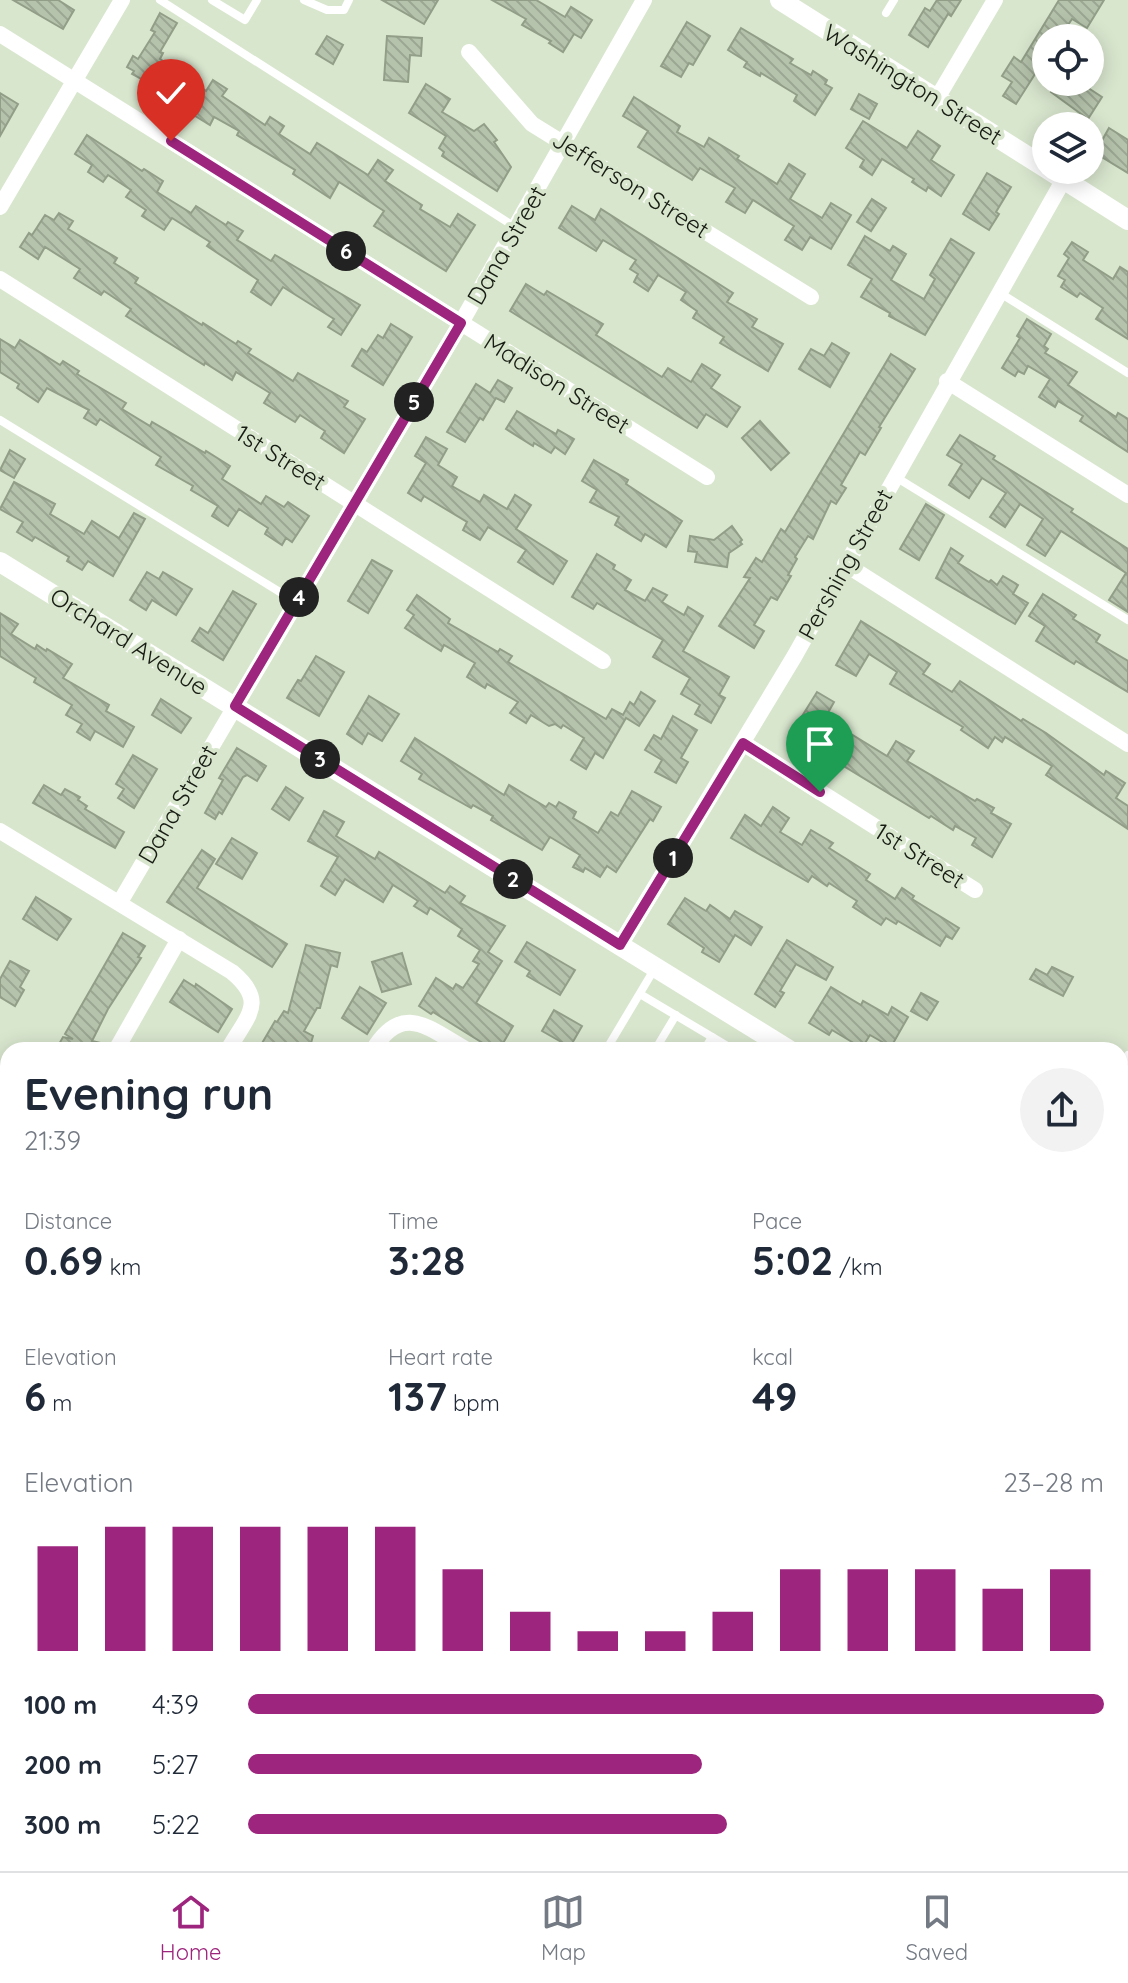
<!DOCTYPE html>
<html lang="en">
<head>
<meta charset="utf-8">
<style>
  :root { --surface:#fff; --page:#f2f2f3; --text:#1f2937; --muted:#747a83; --line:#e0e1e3; --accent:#9d257d }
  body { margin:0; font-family:Quicksand,sans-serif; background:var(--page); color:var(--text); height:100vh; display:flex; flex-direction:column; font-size:30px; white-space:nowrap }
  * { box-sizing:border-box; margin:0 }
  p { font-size:26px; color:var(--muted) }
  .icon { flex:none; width:44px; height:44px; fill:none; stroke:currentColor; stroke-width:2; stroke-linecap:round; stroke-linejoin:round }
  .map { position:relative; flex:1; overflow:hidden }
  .details { position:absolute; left:0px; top:1042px; width:1128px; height:830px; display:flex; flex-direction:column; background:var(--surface); border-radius:24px 24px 0 0; box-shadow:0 4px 20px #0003 }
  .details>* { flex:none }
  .tools { position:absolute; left:1032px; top:24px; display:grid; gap:16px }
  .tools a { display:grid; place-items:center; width:72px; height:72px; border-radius:50%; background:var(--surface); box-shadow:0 4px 20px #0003; font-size:40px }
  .pin { position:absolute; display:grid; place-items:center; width:68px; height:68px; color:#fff; margin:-82px -34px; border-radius:50% 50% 50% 0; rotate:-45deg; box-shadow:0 0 8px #0007 }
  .pin .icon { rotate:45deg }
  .km { position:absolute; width:40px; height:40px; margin:-20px; border-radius:50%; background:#222; color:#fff; font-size:22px; line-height:40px; text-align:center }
  .round { display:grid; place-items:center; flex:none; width:84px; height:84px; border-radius:42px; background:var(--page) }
  .overview { display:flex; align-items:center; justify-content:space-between; height:136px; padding:0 24px }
  h1 { font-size:44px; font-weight:700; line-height:60px }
  .figures { display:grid; grid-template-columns:repeat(3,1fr); gap:12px; height:136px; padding:8px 24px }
  .figures div { display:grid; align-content:center }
  .figures b { font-size:40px; font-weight:700 }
  .figures small { font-size:22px; font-weight:400 }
  .figures p { font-size:22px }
  .chart { height:224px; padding:16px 24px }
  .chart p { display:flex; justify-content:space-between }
  .chart svg { width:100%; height:144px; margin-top:8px; stroke:var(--accent); stroke-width:6 }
  ul { padding:0 24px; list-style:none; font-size:26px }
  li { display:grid; grid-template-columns:128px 96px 1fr; align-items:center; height:60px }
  li i { height:20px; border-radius:10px; background:var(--accent) }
  .menu { display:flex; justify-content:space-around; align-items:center; height:112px; border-top:2px solid var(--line); background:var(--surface); font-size:22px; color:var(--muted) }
  .menu a { display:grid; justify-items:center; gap:4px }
  .menu .active { color:var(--accent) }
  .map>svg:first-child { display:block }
  .built { fill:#cddebf }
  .building { fill:url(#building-back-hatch); stroke:#929e88; stroke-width:2 }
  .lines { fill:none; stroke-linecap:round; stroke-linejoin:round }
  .service { stroke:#fff; stroke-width:8 }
  .minor { stroke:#fff; stroke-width:16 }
  .tertiary { stroke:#fff; stroke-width:20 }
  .secondary { stroke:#fff; stroke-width:22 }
  .route-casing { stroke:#fff; stroke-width:16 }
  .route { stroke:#9d257d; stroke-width:10 }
  .labels { text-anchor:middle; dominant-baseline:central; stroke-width:8; stroke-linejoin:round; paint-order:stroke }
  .street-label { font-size:24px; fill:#171c13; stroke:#d9e6ce }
</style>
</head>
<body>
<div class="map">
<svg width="1128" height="1871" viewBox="0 0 1128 1871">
  <defs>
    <pattern id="building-back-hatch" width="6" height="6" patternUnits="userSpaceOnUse" patternTransform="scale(2)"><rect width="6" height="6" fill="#b6c3ac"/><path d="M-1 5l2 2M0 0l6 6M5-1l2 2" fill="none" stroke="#9ca793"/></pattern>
  </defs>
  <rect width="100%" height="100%" fill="#d9e6ce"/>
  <path class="built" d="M0 1639 8 1643V1864H377L389 1871H0Z"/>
  <g class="building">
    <path d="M13 0H58L74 10 63 29Z"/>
    <path d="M382 0H438L424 24Z"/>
    <path d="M492 0H536L565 17 571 7 592 20 581 38 574 34 563 52 549 43 551 41 522 25 526 19Z"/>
    <path d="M937 0H961L951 16 948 14 928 47 909 35 925 8 930 11Z"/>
    <path d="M1059 0H1104L1087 28 1072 19 1059 38H1046V47L1041 55 1044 57 1042 63 1016 104 1003 96 1012 82 1002 76 1014 57 1021 62Z"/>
    <path d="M160 13 177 23 160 52 163 53 160 59 182 73 169 94 132 74 134 71 127 67 133 56 138 59 155 32 151 30Z"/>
    <path d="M687 22 710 36 693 65 689 63 681 77 661 66Z"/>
    <path d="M741 28 793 59 790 63 811 75 813 71 827 80 825 84 832 88 815 115 794 101 797 95 761 73 760 76 744 67 747 62 728 50Z"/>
    <path d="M327 36 343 45 333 64 316 54Z"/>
    <path d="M387 36 422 38 421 56 410 55 408 82 384 80Z"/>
    <path d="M213 80 227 89 222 96 265 125 270 117 284 126 279 134 310 154 317 143 368 175 378 160 393 170 385 181 422 205 420 209 450 227 458 214 475 225 446 271 374 226 384 211 339 182 330 198 293 174 295 170 237 135 239 131 214 117 210 125 187 111 202 88 206 91Z"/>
    <path d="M1058 82H1079L1102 97 1088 119 1051 92Z"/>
    <path d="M426 84 450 99 442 112 474 131 484 124 497 140 494 142 511 167 497 191 442 156 444 152 439 148 446 136 409 113Z"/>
    <path d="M0 93 18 104 0 136Z"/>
    <path d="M859 94 877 104 869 119 851 109Z"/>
    <path d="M634 97 680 126 677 132 704 147 709 138 739 156 737 159 777 184 789 164 805 174 790 199 822 218 831 203 851 215 831 249 810 237 802 250 785 240 794 226 753 200 745 213 726 202 735 188 700 168 692 180 638 147 648 131 623 116Z"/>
    <path d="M863 121 907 148 918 131 940 146 931 160 954 175 941 196 928 187 926 191 912 182 914 179 882 159 872 175 860 167 864 160 846 148Z"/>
    <path d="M1109 128 1128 140V173L1095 153Z"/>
    <path d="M87 135 142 171 144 169 163 181 157 192 191 213 196 206 226 225 228 222 243 231 237 240 271 261 275 255 360 305 341 335 328 327 334 319 283 287 271 305 251 292 258 280 207 246 210 242 172 218 164 230 142 216 146 210 126 197 131 190 108 175 103 182 88 172 92 165 75 154Z"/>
    <path d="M987 173 1011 187 996 212 999 214 989 230 963 214Z"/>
    <path d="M872 199 886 208 871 231 857 222Z"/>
    <path d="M572 206 595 220 601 209 733 293 727 302 757 319 752 327 783 344 768 371 720 343 724 337 693 318 697 311 681 300 686 292 658 275 648 291 634 282 638 274 630 269 636 260 603 240 596 251 559 228Z"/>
    <path d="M59 213 73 221 68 229 117 258 114 263 138 278 135 283 202 325 203 323 236 344 238 341 251 349 248 353 293 381 298 373 348 401 344 407 365 419 344 453 321 438 325 431 300 415 295 422 264 403 270 393 236 372 232 380 205 363 204 365 126 316 131 309 104 291 101 295 74 278 80 269 45 247 38 259 20 247 29 233 32 235 45 215 54 220Z"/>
    <path d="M865 236 890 251 893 246 906 254 891 280 924 299 935 279 930 275 951 239 974 253 925 335 889 316 890 313 861 297 872 279 848 265Z"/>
    <path d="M1072 242 1088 252 1083 260 1113 279 1120 267 1128 272V339L1096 319 1103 308 1080 293 1077 297 1061 287 1065 280 1058 276 1069 258 1064 254Z"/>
    <path d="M526 284 544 295 547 291 603 324 596 335 662 377 668 368 691 382 702 364 720 375 711 388 740 407 727 427 706 414 697 428 510 311Z"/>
    <path d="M1027 319 1051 334 1044 346 1048 349 1045 353 1077 372 1068 385 1116 417 1118 413 1128 419V452L1080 421 1083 416 1058 401 1055 407 1039 397 1050 379 1028 366 1024 374 1018 371 1015 376 1002 368 1020 338 1017 336Z"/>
    <path d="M391 324 412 337 383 385 352 366 362 349 367 352 378 335 383 338Z"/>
    <path d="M0 339 15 348 20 340 60 365 63 361 79 371 77 374 126 403 122 409 150 426 152 422 205 453 206 451 230 466 222 479 261 504 266 496 284 507 288 502 309 516 292 542 286 538 282 545 265 534 268 528 239 509 228 526 212 516 218 506 191 490 193 486 156 465 161 457 100 419 96 425 84 418 89 410 47 388 38 402 17 388 19 384 0 372Z"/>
    <path d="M832 343 849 353 830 387 799 369 811 349 824 356Z"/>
    <path d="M891 354 915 369 879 427 881 428 865 455 860 452 841 485 846 488 836 504 831 501 813 539 808 536 795 557 797 559 788 575 791 576 777 600 771 597 754 625 764 631 754 648 719 626 750 578 744 577 756 558 762 562 781 529 785 532Z"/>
    <path d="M498 380 512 388 504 402 496 398 483 420 480 418 465 442 447 432 476 384 490 393Z"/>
    <path d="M517 411 556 434 558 430 574 439 565 454 555 447 551 453 534 443 533 446 506 429Z"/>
    <path d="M760 421 789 453 771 470 742 438Z"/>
    <path d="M960 435 995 456 993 459 1073 509 1071 512 1128 549V612L1109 600 1126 573 1061 531 1045 556 1027 545 1043 519 1020 504 1005 527 990 517 1006 493 982 478 969 498 949 485 962 464 947 455Z"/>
    <path d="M426 437 447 449 438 465 457 477 452 486 480 502 484 495 507 509 515 495 531 505 516 529 567 561 553 584 518 562 526 550 488 527 480 540 463 530 467 522 424 496 421 501 408 493 426 463 415 456Z"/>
    <path d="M10 450 25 459 14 478 0 470Z"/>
    <path d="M594 460 628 480 626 484 682 521 666 547 645 534 641 541 615 525 619 517 590 502 597 490 582 481Z"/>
    <path d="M14 482 55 504 50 514 84 534 92 521 119 538 134 513 145 519 113 576 88 561 82 570 67 561 69 557 35 537 32 541 17 532 23 522 0 509Z"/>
    <path d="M926 504 944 515 919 560 900 549Z"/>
    <path d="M732 526 742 540 740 542 742 544 729 553 727 567 695 562 697 552 688 551 690 536 714 540Z"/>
    <path d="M951 548 963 556 958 563 989 582 991 580 997 585 1003 576 1018 585 1013 594 1028 603 1015 624 936 578Z"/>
    <path d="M597 554 615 565 613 569 631 580 625 590 645 601 653 588 667 595 662 602 684 615 688 607 703 616 683 651 729 677 719 695 725 698 711 723 695 714 700 705 681 694 690 678 653 657 663 640 597 603 593 609 572 597Z"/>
    <path d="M372 560 392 571 368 613 348 601Z"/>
    <path d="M147 572 159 579 163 572 192 589 176 615 152 600 146 610 130 600Z"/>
    <path d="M233 591 256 604 223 660 192 641 200 628 208 633Z"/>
    <path d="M1043 594 1076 615 1073 619 1100 635 1096 642 1128 661V692L1076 661 1074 664 1036 641 1045 626 1029 616Z"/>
    <path d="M417 595 450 619 448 623 498 652 500 649 512 656 508 662 606 719 612 709 623 715 630 702 634 705 641 692 655 701 639 726 626 718 603 758 595 753 586 769 571 760 584 738 563 725 561 728 555 724 549 726 531 715 526 723 510 713 518 702 487 684 485 688 467 677 475 663 444 645 441 651 405 628 414 615 407 610Z"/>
    <path d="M0 613 18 624 11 634 35 649 37 645 46 651 47 649 72 664 63 678 109 705 106 711 134 727 123 747 95 731 90 740 77 732 82 724 66 715 72 705 34 682 36 678 0 656Z"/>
    <path d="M861 621 930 664 923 674 952 692 960 681 1021 721 1023 719 1046 733 1104 775 1106 771 1125 783 1116 798 1128 806V829L1046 775 1052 766 1005 737 1002 742 995 737 988 748 961 730 963 727 890 684 897 672 869 654 856 676 836 665Z"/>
    <path d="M316 656 344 672 319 716 287 698 298 680 301 681Z"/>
    <path d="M817 692 834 702 825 718 887 756 896 741 914 751 907 761 975 801 977 799 994 808 991 813 1011 824 992 857 972 845 976 838 955 826 953 830 931 816 929 818 791 734Z"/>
    <path d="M369 696 399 714 382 741 368 733 362 744 347 734Z"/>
    <path d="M161 699 191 718 181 733 152 715Z"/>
    <path d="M673 716 697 730 681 758 688 762 676 783 655 772 662 760 645 750 654 735 661 739Z"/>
    <path d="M415 738 504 795 509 785 546 807 549 803 556 807 559 802 576 812 573 818 598 833 611 812 618 816 632 791 661 807 653 821 650 819 616 872 607 866 600 877 585 868 583 872 573 867 580 855 550 837 542 850 491 820 493 816 473 805 471 808 419 779 422 774 401 761Z"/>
    <path d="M237 748 266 766 257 781 247 775 243 777 222 814 219 812 215 819 205 813 223 780 219 778Z"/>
    <path d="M133 755 157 769 134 808 118 798 124 789 116 784Z"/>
    <path d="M44 785 61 795 65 789 80 797 78 800 87 806 85 809 124 832 115 848 33 803Z"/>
    <path d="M286 787 303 798 289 820 272 809Z"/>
    <path d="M773 807 789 818 780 832 802 845 811 830 833 843 829 848 870 874 866 880 895 899 902 888 914 896 912 899 959 928 952 939 946 936 940 946 898 921 896 924 886 918 881 925 853 907 857 901 829 883 827 886 812 876 808 882 731 838 745 815 761 826Z"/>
    <path d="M324 811 344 822 336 836 375 859 379 852 445 893 450 886 465 896 460 903 505 926 488 952 502 961 476 1003 513 1026 499 1050H494L433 1012 431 1014 419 1006 436 978 453 989 456 984 463 988 479 964 473 961 480 950 458 936 462 929 430 908 427 914 414 906 418 901 393 885 383 902 345 879 335 895 321 886 338 857 308 841Z"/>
    <path d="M232 838 257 853 242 879 216 864Z"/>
    <path d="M202 850 215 859 197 888 287 944 272 967 167 902Z"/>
    <path d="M36 897 71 919 57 940 23 919Z"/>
    <path d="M685 898 706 911 710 905 730 919 735 911 762 927 751 945 735 935 719 962 702 952 704 948 668 924Z"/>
    <path d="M123 933 145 946 138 957 141 958 108 1009 92 1041 101 1043V1050H65L58 1046 63 1037 73 1039 65 1034Z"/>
    <path d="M787 940 833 967 826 980 796 964 780 991 784 993 775 1007 755 994Z"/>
    <path d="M527 942 575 970 560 995 527 976 530 971 515 962Z"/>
    <path d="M306 945 340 953 337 967 331 965 320 1008H317L304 1031 313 1036 309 1050H258L275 1021 277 1022 284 1011 288 1013Z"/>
    <path d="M402 953 411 984 382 992 372 962Z"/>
    <path d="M10 961 29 971 20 987 24 990 15 1006 0 997V979Z"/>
    <path d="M1052 967 1073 977 1063 996 1030 979 1036 969 1047 975Z"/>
    <path d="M184 980 195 987 196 984 232 1009 218 1032 170 1002Z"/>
    <path d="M360 987 386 1003 367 1034 342 1018Z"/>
    <path d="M831 987 861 1005 863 1001 888 1015 892 1007 908 1017 891 1047 870 1035 862 1048 832 1030 829 1035 809 1023Z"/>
    <path d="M921 993 938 1002 927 1020 911 1011Z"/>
    <path d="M554 1010 582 1026 570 1047 542 1031Z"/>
  </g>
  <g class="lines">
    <g class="service">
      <path d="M160 0 515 227"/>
      <path d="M212 0 245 20 257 0"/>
      <path d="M304 0 327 10H344L349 0"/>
      <path d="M886 13 894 0"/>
      <path d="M1000 293 1128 373"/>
      <path d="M0 420 296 602"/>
      <path d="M894 476 1128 620"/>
      <path d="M640 994 734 1050"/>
      <path d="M606 1050 655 968"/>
      <path d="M655 1050 676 1015"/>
      <path d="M704 1050 712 1037"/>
      <path d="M1120 1068 1128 1055"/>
      <path d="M1120 1202 1128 1207"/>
      <path d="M168 1864 180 1871"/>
    </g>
    <g class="minor">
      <path d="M0 34 707 477"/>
      <path d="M469 52 532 124 811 297"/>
      <path d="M936 100 995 0"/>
      <path d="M0 207 122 0"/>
      <path d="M0 279 603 661"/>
      <path d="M947 381 1128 495"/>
      <path d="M845 564 1128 744"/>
      <path d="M743 743 975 890"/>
      <path d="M0 831 232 972C268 1002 247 1016 228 1050"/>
      <path d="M120 902 461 323 644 0"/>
      <path d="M620 945 794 657 1064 179"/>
      <path d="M116 1050 179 939"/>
      <path d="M373 1050C403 1001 429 1029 467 1050"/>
      <path d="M0 1399 8 1404"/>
      <path d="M1085 1864 1096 1871"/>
    </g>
    <g class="tertiary">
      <path d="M780 0 1046 168"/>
      <path d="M1049 170 1128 220"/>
      <path d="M0 562 789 1050"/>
      <path d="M1120 1253 1128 1258"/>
    </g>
    <g class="secondary">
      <path d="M0 1619 8 1624"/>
      <path d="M419 1864 431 1871"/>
    </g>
  </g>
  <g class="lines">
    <g class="route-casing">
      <path id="route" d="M171 141 461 323 235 706 620 945 743 743 820 792"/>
    </g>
    <use href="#route" class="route"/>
  </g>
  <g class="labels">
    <g class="street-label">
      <text transform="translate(913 84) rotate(32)">Washington Street</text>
      <text transform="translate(631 184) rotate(32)">Jefferson Street</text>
      <text transform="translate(506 245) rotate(-60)">Dana Street</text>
      <text transform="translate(557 383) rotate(32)">Madison Street</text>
      <text transform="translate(281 457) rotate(32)">1st Street</text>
      <text transform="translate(845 564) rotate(-61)">Pershing Street</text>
      <text transform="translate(129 641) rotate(32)">Orchard Avenue</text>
      <text transform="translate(177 804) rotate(-60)">Dana Street</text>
      <text transform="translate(920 855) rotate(32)">1st Street</text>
    </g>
  </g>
</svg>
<div class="tools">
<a><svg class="icon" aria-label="locate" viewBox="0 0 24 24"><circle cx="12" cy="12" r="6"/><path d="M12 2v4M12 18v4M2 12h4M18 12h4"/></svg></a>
<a><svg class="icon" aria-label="layers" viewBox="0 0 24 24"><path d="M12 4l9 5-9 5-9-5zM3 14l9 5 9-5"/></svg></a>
</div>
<div class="pin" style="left:820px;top:792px;background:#1e9e55"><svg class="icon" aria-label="arrive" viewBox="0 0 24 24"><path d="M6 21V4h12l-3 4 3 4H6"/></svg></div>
<div class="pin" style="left:171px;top:141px;background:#d93025"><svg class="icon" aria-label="check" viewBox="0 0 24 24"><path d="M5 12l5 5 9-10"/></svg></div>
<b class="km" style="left:673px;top:858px">1</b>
<b class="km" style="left:513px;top:879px">2</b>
<b class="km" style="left:320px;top:759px">3</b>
<b class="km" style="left:299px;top:597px">4</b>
<b class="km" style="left:414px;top:402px">5</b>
<b class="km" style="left:346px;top:251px">6</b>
<section class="details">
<div class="overview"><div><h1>Evening run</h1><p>21:39</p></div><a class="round"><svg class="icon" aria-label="share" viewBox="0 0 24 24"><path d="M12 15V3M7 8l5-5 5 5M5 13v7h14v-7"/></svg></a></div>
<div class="figures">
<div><p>Distance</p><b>0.69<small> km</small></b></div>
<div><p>Time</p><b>3:28</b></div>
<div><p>Pace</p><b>5:02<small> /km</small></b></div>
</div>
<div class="figures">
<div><p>Elevation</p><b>6<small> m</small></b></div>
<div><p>Heart rate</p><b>137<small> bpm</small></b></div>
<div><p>kcal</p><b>49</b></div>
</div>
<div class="chart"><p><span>Elevation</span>23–28 m</p>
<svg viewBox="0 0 160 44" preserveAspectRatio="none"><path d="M5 44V12M15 44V6M25 44V6M35 44V6M45 44V6M55 44V6M65 44V19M75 44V32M85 44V38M95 44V38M105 44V32M115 44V19M125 44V19M135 44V19M145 44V25M155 44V19"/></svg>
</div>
<ul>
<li><b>100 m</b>4:39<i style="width:100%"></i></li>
<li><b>200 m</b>5:27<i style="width:53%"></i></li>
<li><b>300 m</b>5:22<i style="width:56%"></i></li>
</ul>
</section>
</div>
<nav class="menu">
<a class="active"><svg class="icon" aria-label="home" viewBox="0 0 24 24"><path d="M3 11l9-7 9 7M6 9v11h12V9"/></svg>Home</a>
<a><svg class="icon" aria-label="map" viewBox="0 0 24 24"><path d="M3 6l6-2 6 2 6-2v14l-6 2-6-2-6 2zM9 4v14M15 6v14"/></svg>Map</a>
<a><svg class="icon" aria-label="saved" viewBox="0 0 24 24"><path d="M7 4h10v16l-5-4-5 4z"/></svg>Saved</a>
</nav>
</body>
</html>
